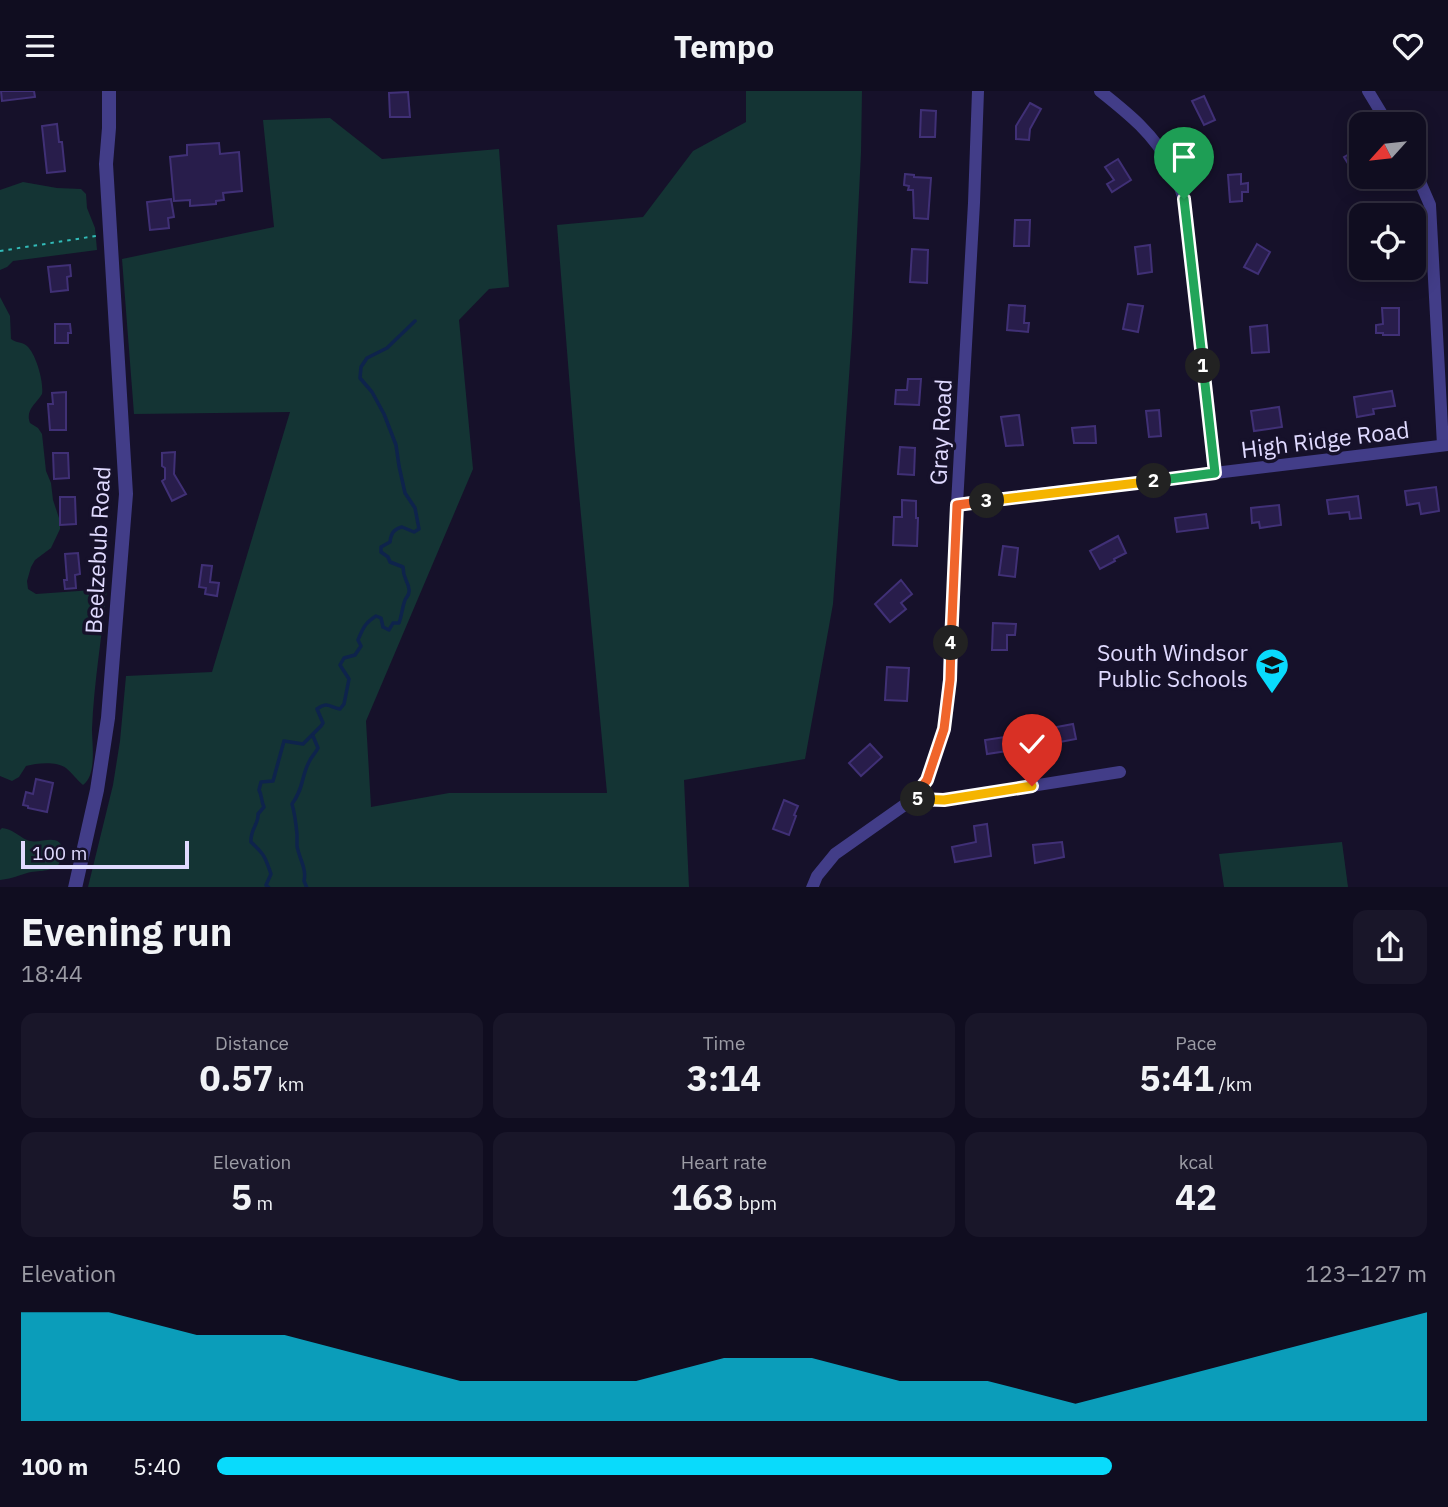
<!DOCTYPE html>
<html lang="en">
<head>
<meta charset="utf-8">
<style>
  :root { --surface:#100d20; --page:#191629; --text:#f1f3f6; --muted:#9c9ca5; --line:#302d3e; --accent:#09dbfc }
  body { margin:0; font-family:"IBM Plex Sans",sans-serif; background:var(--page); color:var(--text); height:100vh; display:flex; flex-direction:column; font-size:26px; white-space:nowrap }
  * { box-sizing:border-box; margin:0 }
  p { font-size:23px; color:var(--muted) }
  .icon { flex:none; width:38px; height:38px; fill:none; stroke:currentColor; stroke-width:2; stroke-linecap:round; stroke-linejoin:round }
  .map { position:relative; height:796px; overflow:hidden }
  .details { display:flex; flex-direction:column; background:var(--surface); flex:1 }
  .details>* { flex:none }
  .needle { width:46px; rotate:243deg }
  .buttons { position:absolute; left:1349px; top:21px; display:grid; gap:14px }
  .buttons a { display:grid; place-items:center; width:77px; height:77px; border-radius:14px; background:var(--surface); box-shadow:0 4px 18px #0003,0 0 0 2px var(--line); font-size:35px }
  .scale { position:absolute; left:21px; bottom:18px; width:168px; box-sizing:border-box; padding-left:7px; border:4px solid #e0daff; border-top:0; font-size:19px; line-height:24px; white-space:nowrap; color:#e0daff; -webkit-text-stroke:5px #16112a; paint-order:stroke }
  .pin { position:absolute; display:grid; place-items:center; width:60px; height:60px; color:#fff; margin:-72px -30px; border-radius:50% 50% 50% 0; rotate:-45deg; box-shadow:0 0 7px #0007 }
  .pin .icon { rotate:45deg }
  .km { position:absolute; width:35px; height:35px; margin:-18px; border-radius:50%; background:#222; color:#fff; font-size:19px; line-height:35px; text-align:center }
  .round { display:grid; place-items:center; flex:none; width:74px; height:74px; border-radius:14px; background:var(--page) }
  .overview { display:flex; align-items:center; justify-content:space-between; height:119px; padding:0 21px }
  h1 { font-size:38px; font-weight:700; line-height:52px }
  .stats { display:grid; grid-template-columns:repeat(3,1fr); gap:10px; height:119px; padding:7px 21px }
  .stats div { display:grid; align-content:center; border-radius:14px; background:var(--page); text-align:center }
  .stats b { font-size:35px; font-weight:700 }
  .stats small { font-size:19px; font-weight:400 }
  .stats p { font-size:19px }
  .chart { height:196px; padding:14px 21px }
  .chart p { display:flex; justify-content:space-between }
  .chart svg { width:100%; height:126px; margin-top:7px; fill:var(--accent); opacity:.7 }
  ul { padding:0 21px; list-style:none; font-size:23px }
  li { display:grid; grid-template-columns:112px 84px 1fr; align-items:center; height:52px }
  li i { height:18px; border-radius:9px; background:var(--accent) }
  header { display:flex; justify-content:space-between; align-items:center; height:91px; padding:0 21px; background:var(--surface); font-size:32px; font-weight:700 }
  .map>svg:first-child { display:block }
  .green { fill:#143434 }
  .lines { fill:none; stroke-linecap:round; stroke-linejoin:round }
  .stream { stroke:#0e234c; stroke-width:3.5 }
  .building { fill:#281d4b; stroke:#403076; stroke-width:2 }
  .path { stroke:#32bbb8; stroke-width:2; stroke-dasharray:3.5 5; stroke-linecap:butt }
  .minor { stroke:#423d88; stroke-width:12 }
  .tertiary { stroke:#423d88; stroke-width:14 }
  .split-1-casing { stroke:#fff; stroke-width:14 }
  .split-2-casing { stroke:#fff; stroke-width:14 }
  .split-3-casing { stroke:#fff; stroke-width:14 }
  .split-4-casing { stroke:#fff; stroke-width:14 }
  .split-5-casing { stroke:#fff; stroke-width:14 }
  .split-6-casing { stroke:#fff; stroke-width:14 }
  .split-1 { stroke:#22a559; stroke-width:9 }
  .split-2 { stroke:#22a559; stroke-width:9 }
  .split-3 { stroke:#f5b400; stroke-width:9 }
  .split-4 { stroke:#f0652b; stroke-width:9 }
  .split-5 { stroke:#f0652b; stroke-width:9 }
  .split-6 { stroke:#f5b400; stroke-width:9 }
  .labels { text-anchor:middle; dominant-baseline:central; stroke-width:7; stroke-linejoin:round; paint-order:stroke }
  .street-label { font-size:23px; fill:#e0daff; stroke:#16112a }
  .poi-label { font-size:23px; fill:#e0daff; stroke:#16112a; text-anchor:end }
</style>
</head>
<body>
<header><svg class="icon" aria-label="menu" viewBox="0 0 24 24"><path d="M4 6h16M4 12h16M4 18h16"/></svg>Tempo<svg class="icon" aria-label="heart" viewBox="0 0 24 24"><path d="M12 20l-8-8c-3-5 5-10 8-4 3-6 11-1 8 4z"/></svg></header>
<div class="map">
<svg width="1448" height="797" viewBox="0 0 1448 797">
  <rect width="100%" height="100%" fill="#16112a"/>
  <g class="green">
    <path d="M746 0H862L861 62 852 243 833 513 805 668 684 689 689 796H88L113 694 120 650 126 585 212 581 290 321 134 323 122 168 274 136 263 29 330 27 382 68 499 58 509 196 489 198 459 229 473 378 366 630 371 716 449 702H607L575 360 557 134 643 126 693 60 746 31Z"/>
    <path d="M23 91 57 97 81 98 86 103 87 117 95 137 97 159 13 170 7 176 0 179V99Z"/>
    <path d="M0 206 10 225 11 248C16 252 23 251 27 255 36 263 44 291 42 303 36 313 25 319 30 332L38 337 42 343 46 380 51 392 53 409 60 430V438L51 457 35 469 31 476 27 490 28 498 36 503 107 498C102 544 94 591 92 638 92 654 97 684 83 694 77 689 72 682 66 677 56 670 37 672 26 675L19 686 12 690 0 685Z"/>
    <path d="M2 737C13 738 18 745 27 749 40 755 60 738 64 762L60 769 59 773C48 783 37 778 24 783 15 786 9 788 0 789V739Z"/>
    <path d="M1342 751 1348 796H1224L1219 763Z"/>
  </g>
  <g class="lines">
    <g class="stream">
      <path d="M269 797 266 794 271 783C265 766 265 764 251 751 250 738 259 733 258 723L264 716C261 710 262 704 259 699L261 691 273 690 284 650 303 653 321 635 323 632 317 618C328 610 329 616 340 618L344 613 349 588 340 574 344 567 355 564 361 555 358 549C363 537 365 532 376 525L381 527 383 536 389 539 393 532H399C402 524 402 517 405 509 407 505 410 504 409 498 408 490 403 488 403 476L390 471 388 466 381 461V456L390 451C391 442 394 438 402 436L414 441 419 438 415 417 405 402 399 375 396 354 384 323 372 301 360 287 361 276 367 267 387 257 415 230"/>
      <path d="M307 797 304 790C307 778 299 767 297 755 297 754 297 744 297 743 296 733 295 723 292 713 304 697 301 686 309 671 311 666 315 663 318 657L313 645"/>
    </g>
  </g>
  <g class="building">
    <path d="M1 0H34L35 6 2 10Z"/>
    <path d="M408 1 410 26H390L389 2Z"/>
    <path d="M1204 5 1215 29 1204 34 1192 10Z"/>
    <path d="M1030 12 1041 18 1030 38 1029 49 1016 48V35Z"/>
    <path d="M921 19 936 20 935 46H920Z"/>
    <path d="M57 33 59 51H62L65 80 47 82 42 35Z"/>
    <path d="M219 52 220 63 239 61 242 100 223 102 224 109 216 110V113L190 115V109L174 110 170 66 187 64V54Z"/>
    <path d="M1358 58 1362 64V95L1344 66Z"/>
    <path d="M1118 68 1131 89 1112 101 1107 93 1114 89 1105 76Z"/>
    <path d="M905 83 914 84V86L931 87 928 128 914 127 913 99H908L909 95 904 94Z"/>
    <path d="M1241 83V93L1248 92V101H1242V110L1230 111 1228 84Z"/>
    <path d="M171 108 174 126 168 127 169 137 150 139 147 111Z"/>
    <path d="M1015 129H1030L1029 155H1014Z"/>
    <path d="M1257 153 1270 161 1258 183 1244 176Z"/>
    <path d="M1150 154 1152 181 1138 183 1135 156Z"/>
    <path d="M912 158 928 159 927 192 910 191Z"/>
    <path d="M70 174 71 185 67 186 68 199 51 201 48 176Z"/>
    <path d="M1128 213 1143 215 1138 241 1123 238Z"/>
    <path d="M1009 214 1025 215 1024 232H1029L1028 241 1007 239Z"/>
    <path d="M1382 217H1399V244H1383V242H1376V234L1383 233Z"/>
    <path d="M55 233H70L71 242H68V252H55Z"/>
    <path d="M1267 234 1269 261 1252 262 1250 236Z"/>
    <path d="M908 288H921L919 314 895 313 896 299H907Z"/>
    <path d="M1392 300 1395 315 1373 318 1374 323 1357 326 1354 306Z"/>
    <path d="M66 301V339H50L48 313H53L52 302Z"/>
    <path d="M1279 316 1282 336 1254 340 1251 320Z"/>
    <path d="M1159 319 1161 345 1149 346 1146 320Z"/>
    <path d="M1019 324 1023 354 1006 355 1001 326Z"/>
    <path d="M1095 335 1096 352H1074L1072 337Z"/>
    <path d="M900 356 915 357 914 384 898 383Z"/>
    <path d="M175 361 174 383 186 403 172 410 162 390 165 388V377L162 375V362Z"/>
    <path d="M53 362H68L69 387 54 388Z"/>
    <path d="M1436 396 1439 420 1421 423 1419 412 1407 414 1405 400Z"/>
    <path d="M1358 405 1361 427 1350 428 1349 421 1329 423 1327 409Z"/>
    <path d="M60 406H75L76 433 60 434Z"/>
    <path d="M902 409 916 410V427H918L917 455 893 454 894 426H902Z"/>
    <path d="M1279 414 1281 434 1260 437 1259 431 1252 432 1251 417Z"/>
    <path d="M1206 423 1208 437 1177 441 1175 427Z"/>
    <path d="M1118 445 1126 462 1114 468 1115 470 1100 478 1090 460Z"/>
    <path d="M1003 455 1018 457 1015 486 999 484Z"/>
    <path d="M78 462 80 483 75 484 76 497 65 498 64 489H67L65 463Z"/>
    <path d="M202 474 212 475 210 491 219 492 217 505 205 503 206 497 199 496Z"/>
    <path d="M901 489 912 503 901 512 906 518 890 531 875 513Z"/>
    <path d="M993 532 1016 533 1015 544H1007V559H992Z"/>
    <path d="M887 576 909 577 907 610 885 609Z"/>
    <path d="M1073 633 1076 648 1049 653 1046 638Z"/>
    <path d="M1012 645 1014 659 987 663 985 649Z"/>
    <path d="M870 653 882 666 861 685 849 672Z"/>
    <path d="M36 688 53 692 47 721 28 717V715L23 714 26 701 33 703Z"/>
    <path d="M784 709 798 715 794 724 796 725 789 744 773 738Z"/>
    <path d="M987 733 991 765 955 771 952 756 976 751 974 735Z"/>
    <path d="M1062 751 1064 766 1035 772 1033 754Z"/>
  </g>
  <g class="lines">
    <path class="path" d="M0 160 96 145"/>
    <g class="minor">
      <path d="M1100 0C1129 23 1154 43 1172 77 1177 86 1180 97 1184 108L1215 382"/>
      <path d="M1368 0 1388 33"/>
      <path d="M1414 77 1430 114 1443 354"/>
      <path d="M957 413 1448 354"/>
      <path d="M913 708 924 710 944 709 1120 681"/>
      <path d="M812 797 817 785 835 763 913 708 927 689 944 638 949 589 957 413 974 112 978 0"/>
    </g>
    <path class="tertiary" d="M75 797 97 699 108 627 126 403 106 73 109 37V0"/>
  </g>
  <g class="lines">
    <g class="split-1-casing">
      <path id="split-1" d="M1184 108 1203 275"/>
    </g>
    <g class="split-2-casing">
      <path id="split-2" d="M1154 390 1215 382 1203 275"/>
    </g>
    <g class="split-3-casing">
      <path id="split-3" d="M987 410 1154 390"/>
    </g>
    <g class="split-4-casing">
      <path id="split-4" d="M951 552 957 414 987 410"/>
    </g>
    <g class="split-5-casing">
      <path id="split-5" d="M918 708H913L927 689 944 638 950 589 951 552"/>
    </g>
    <g class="split-6-casing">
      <path id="split-6" d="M918 708 944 709 1032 695"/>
    </g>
    <use href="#split-1" class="split-1"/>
    <use href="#split-2" class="split-2"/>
    <use href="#split-3" class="split-3"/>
    <use href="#split-4" class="split-4"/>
    <use href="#split-5" class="split-5"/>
    <use href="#split-6" class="split-6"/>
  </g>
  <defs>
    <g id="school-pin" transform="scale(1.75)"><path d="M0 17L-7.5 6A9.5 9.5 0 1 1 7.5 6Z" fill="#09dbfc" stroke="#16112a"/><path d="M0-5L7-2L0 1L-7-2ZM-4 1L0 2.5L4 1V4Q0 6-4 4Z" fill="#111"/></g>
  </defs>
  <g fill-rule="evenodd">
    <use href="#school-pin" x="1272" y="574"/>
  </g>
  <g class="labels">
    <g class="street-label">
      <text transform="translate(940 341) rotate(-87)">Gray Road</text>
      <text transform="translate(1325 348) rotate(-7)">High Ridge Road</text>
      <text transform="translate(97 459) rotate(-87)">Beelzebub Road</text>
    </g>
    <g class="poi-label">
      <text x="1248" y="561">South Windsor<tspan x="1248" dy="26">Public Schools</tspan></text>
    </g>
  </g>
</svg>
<div class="buttons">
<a><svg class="needle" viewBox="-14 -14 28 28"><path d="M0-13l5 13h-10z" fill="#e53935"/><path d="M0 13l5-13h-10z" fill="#9c9ca5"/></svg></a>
<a><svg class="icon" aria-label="locate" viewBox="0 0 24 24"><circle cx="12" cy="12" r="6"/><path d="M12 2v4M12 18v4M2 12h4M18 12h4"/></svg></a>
</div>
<div class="scale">100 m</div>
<div class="pin" style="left:1184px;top:108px;background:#1e9e55"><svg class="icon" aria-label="arrive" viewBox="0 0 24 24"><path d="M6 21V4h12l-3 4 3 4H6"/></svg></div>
<div class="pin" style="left:1032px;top:695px;background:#d93025"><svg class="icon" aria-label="check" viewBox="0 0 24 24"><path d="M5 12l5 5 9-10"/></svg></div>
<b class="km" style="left:1203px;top:275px">1</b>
<b class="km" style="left:1154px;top:390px">2</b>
<b class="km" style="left:987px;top:410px">3</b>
<b class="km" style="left:951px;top:552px">4</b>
<b class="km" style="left:918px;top:708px">5</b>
</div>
<section class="details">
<div class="overview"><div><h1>Evening run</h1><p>18:44</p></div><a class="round"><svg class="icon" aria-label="share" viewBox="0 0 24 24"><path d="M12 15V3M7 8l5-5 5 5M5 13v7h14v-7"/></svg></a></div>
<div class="stats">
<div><p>Distance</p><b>0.57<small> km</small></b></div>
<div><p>Time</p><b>3:14</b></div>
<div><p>Pace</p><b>5:41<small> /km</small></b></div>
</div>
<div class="stats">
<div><p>Elevation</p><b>5<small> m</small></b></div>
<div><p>Heart rate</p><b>163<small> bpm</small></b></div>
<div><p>kcal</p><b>42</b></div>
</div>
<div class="chart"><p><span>Elevation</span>123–127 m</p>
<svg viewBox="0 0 160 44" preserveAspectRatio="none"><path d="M0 44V6L10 6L20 14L30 14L40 22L50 30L60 30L70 30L80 22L90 22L100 30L110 30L120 38L130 30L140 22L150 14L160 6V44z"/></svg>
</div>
<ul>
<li><b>100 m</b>5:40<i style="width:74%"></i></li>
</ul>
</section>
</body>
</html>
